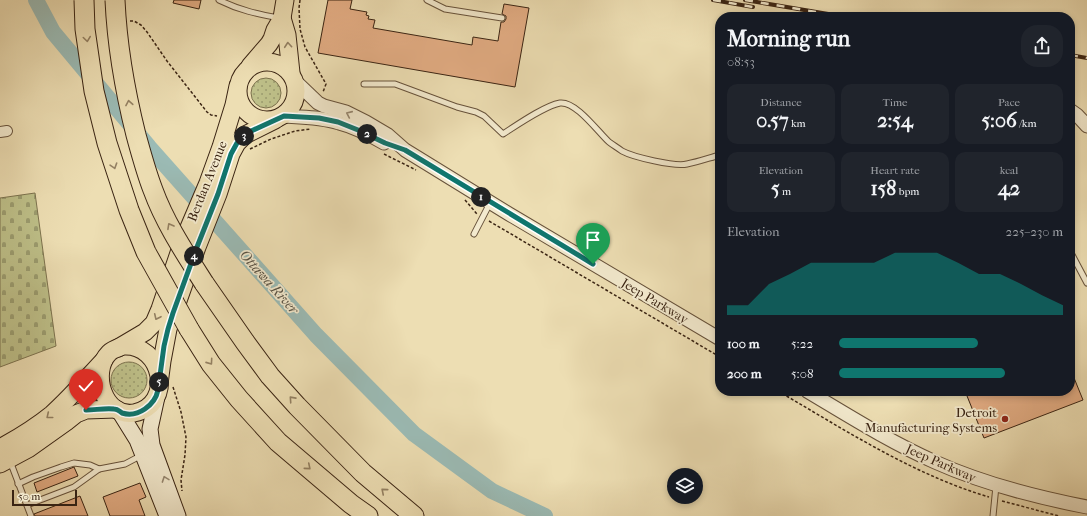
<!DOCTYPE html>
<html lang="en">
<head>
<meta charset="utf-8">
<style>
  :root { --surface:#171b24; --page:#20242c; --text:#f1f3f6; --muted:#9ea1a6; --accent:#0f766e }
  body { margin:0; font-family:"IM FELL French Canon",serif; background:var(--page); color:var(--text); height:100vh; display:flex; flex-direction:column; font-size:15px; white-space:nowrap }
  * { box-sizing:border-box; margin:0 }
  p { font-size:13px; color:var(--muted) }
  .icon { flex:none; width:22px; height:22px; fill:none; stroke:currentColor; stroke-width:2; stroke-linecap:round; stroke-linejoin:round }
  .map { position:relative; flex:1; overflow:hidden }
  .sheet { position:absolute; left:715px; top:12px; width:360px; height:384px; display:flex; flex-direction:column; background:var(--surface); border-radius:16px; box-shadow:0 2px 6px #0003 }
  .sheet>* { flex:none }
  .fabs { position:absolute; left:667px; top:468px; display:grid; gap:8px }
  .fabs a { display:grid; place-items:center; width:36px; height:36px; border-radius:50%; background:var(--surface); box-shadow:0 2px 6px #0003; font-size:20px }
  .scale { position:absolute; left:12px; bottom:10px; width:65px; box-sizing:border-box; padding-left:4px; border:2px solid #3a2413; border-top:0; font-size:11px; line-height:14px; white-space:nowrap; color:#3a2413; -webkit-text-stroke:3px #f3eace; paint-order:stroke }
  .pin { position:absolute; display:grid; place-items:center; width:34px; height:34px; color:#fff; margin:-41px -17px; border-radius:50% 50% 50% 0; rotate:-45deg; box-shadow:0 0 4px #0007 }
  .pin .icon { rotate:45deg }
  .km { position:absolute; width:20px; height:20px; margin:-10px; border-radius:50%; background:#222; color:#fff; font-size:11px; line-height:20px; text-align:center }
  .round { display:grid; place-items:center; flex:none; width:42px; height:42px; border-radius:16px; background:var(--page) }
  .headline { display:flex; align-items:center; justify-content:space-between; height:68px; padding:0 12px }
  h1 { font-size:22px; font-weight:800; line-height:30px }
  .figures { display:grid; grid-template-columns:repeat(3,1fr); gap:6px; height:68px; padding:4px 12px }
  .figures div { display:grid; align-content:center; border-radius:10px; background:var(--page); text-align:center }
  .figures b { font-size:20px; font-weight:800 }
  .figures small { font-size:11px; font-weight:400 }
  .figures p { font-size:11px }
  .chart { height:112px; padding:8px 12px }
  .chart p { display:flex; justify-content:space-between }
  .chart svg { width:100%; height:72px; margin-top:4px; fill:var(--accent); opacity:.7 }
  ul { padding:0 12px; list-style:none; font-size:13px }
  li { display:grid; grid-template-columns:64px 48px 1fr; align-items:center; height:30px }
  li i { height:10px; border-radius:5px; background:var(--accent) }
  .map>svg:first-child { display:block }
  .grass { fill:url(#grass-dots); stroke:#7c724e }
  .cemetery { fill:url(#cemetery-stones); stroke:#7c724e }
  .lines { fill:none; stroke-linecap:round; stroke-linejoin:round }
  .river { stroke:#9bbbb5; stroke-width:16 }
  .building { fill:#e2ac83; stroke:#3a2413 }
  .service-casing { stroke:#67523b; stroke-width:7 }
  .minor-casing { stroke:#67523b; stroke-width:12 }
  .tertiary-casing { stroke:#67523b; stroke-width:15 }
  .secondary-casing { stroke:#3a2413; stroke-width:17 }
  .primary-casing { stroke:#3a2413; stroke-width:19 }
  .motorway-casing { stroke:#3a2413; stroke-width:21 }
  .path { stroke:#3a2413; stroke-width:1.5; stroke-dasharray:3 2; stroke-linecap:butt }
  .service { stroke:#f3eace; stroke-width:5 }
  .minor { stroke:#f3eace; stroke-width:10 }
  .tertiary { stroke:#f3eace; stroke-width:13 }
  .secondary { stroke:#f3eace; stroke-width:15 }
  .primary { stroke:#eddeb3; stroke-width:17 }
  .motorway { stroke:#eddeb3; stroke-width:19 }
  .rail-casing { stroke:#3a2413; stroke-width:4 }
  .rail { stroke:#f3eace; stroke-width:2.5; stroke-dasharray:8; stroke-linecap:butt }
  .motorway-bridge-casing { stroke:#3a2413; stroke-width:21; stroke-linecap:butt }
  .motorway-bridge { stroke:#eddeb3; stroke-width:19 }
  .oneway { stroke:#948163 }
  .oneway2 { stroke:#968770 }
  .route-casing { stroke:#fff; stroke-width:8 }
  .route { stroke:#0f766e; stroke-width:5 }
  .poi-dot { fill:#8f2418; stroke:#f3eace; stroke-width:1.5 }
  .labels { text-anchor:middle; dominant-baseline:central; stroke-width:3.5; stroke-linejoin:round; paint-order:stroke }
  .street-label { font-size:13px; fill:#3a2413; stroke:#f3eace }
  .poi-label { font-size:13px; fill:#3a2413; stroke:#f3eace; text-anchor:end }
  .water-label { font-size:14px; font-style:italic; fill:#575144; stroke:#f3eace }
</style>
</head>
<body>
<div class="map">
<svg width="1087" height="516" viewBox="0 0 1087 516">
  <defs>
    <pattern id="grass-dots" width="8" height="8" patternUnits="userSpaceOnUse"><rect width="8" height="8" fill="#bec089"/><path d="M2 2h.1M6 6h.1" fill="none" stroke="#9b9c6f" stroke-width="1.8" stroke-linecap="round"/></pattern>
    <pattern id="cemetery-stones" width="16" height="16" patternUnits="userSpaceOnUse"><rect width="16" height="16" fill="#bec089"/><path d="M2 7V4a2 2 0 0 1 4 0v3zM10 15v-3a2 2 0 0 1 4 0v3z" fill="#9b9c6f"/></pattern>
  </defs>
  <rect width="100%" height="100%" fill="#eddeb3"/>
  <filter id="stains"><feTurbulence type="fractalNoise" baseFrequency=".005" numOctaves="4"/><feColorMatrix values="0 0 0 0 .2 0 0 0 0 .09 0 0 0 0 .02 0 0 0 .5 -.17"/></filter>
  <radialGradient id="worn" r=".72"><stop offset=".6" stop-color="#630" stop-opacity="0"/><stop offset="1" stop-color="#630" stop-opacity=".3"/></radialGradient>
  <g class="grass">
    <circle cx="266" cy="93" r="15"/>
    <circle cx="129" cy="380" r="18"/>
  </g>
  <path class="cemetery" d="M35 193 56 346 0 367V198Z"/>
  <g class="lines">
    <path class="river" d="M36 0 53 32 149 147 316 335 414 434 492 491 545 516"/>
  </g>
  <g class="building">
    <path d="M174 0H201L199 9 173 3Z"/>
    <path d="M328 0H352L350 9 367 12 366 15 369 16 368 19 375 20 373 28 472 45 473 37 498 41 501 22H504L506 19V16L502 14 504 4 529 8 515 87 318 53Z"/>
    <path d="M1070 368 1083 400 984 438 965 391H1070Z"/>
    <path d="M74 467 78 476 37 492 34 483Z"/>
    <path d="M140 483 146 497 139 500 145 516H110L103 497Z"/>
    <path d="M80 496 88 516H35L34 514Z"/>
  </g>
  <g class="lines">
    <g class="service-casing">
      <g id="service">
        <path d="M219 0C239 10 257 14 279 18"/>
        <path d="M427 0 445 9 502 18"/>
        <path d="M364 84H395L457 107 476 112 484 116 503 134C517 125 544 106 560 103 576 101 598 132 609 142 613 145 618 148 622 151 633 157 675 167 687 164 698 162 709 158 720 155"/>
        <path d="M474 234 490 203"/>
        <path d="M1070 251 1087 283"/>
        <path d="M10 461 31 516"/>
        <path d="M18 484 33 477 61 467 74 463 90 465 99 469"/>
        <path d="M27 505 74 487 99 469 125 464 142 455"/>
        <path d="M993 516 996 486"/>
      </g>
    </g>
    <g class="minor-casing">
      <path id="minor" d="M0 132 7 131"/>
    </g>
    <g class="tertiary-casing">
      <g id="tertiary">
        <path d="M295 81 318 103 324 106 346 112 366 122 388 135 405 150 509 214 720 339"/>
        <path d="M1070 110 1077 115 1087 126"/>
        <path d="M284 116C302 117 321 117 339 123 355 127 370 135 384 143"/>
        <path d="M807 391C849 416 890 442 935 462 984 484 1035 497 1087 507"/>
      </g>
    </g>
    <g class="secondary-casing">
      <g id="secondary">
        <path d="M157 397 150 429 152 445 178 516"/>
        <path d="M119 411 137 440 167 516"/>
      </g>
    </g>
    <g class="primary-casing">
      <g id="primary">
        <path d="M282 18 287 35 291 73"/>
        <circle cx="267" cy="91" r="29"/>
        <path d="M250 66 269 44 272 39 275 30 282 18 285 0"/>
        <path d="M123 346C163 343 175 405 134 413 104 418 90 372 109 353 113 349 118 348 123 346Z"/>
        <path d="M118 348 145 332 154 323 160 309 182 244 208 183 221 147 234 105 238 86"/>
        <path d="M159 384 162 361 168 329 197 247 218 194 231 154 237 143 245 135 275 120"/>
        <path d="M0 448C18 438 36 427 52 414 71 397 87 378 104 360"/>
        <path d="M0 464 28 449 66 422 76 414 86 410 116 409"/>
      </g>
    </g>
    <g class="motorway-casing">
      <g id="motorway">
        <path d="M204 283 245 342 270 376 297 406 363 473 414 516"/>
        <path d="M189 329 211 364 239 399 278 442 351 504 368 516"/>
      </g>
    </g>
    <g class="path">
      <path d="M300 0 299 8 300 29 305 47 326 84 323 92"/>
      <path d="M130 21H134L141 25 147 32 167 61 207 112 211 115 217 116"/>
      <path d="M250 149 271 139 295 131 311 129"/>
      <path d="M384 154 416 170"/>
      <path d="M465 200 477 214"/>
      <path d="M489 221 720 357"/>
      <path d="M173 387 181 412 186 437 185 455 181 480 182 491"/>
      <path d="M778 391C845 430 914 475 989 497"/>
      <path d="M1002 501 1059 516"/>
    </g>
    <use href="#service" class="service"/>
    <use href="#minor" class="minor"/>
    <use href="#tertiary" class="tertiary"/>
    <use href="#secondary" class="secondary"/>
    <use href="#primary" class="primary"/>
    <use href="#motorway" class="motorway"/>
    <g class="rail-casing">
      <g id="rail">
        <path d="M713 0 753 7"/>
        <path d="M745 0 846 17"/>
        <path d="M1070 55 1087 58"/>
      </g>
    </g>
    <use href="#rail" class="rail"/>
    <g class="motorway-bridge-casing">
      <g id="motorway-bridge">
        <path d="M84 0 85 29 94 91 107 143 129 210 146 252 189 329"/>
        <path d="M115 0C117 45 125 91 136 135 141 153 146 172 153 190 165 223 185 253 204 283"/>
      </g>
    </g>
    <use href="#motorway-bridge" class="motorway-bridge"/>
  </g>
  <defs><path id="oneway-chevron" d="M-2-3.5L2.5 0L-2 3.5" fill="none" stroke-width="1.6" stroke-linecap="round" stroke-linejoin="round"/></defs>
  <g class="oneway">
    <use href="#oneway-chevron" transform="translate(87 39) rotate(82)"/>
    <use href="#oneway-chevron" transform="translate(288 45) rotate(-95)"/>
    <use href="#oneway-chevron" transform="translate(129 103) rotate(-100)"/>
    <use href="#oneway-chevron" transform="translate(114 166) rotate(72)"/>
    <use href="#oneway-chevron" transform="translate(170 226) rotate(-119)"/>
    <use href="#oneway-chevron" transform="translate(157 317) rotate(115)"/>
    <use href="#oneway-chevron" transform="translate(210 362) rotate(55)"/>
    <use href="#oneway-chevron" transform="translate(292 399) rotate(-132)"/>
    <use href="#oneway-chevron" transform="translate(49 416) rotate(141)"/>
    <use href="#oneway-chevron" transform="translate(308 467) rotate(40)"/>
    <use href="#oneway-chevron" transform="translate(384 491) rotate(-140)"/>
  </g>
  <g class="oneway2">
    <use href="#oneway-chevron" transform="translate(349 114) rotate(-156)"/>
    <use href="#oneway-chevron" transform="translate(165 479) rotate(-110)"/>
  </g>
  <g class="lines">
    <g class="route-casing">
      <path id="route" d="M86 410C95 410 105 408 114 409 118 409 119 411 122 413 138 418 155 405 158 390L164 346 168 329 173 313 197 247 218 194 231 154 237 143 249 132 284 116 319 118 338 122 358 130 385 143 405 150 593 264"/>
    </g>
    <use href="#route" class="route"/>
  </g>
  <circle class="poi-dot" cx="1005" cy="419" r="4"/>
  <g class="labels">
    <g class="street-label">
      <text transform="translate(207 181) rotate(-68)">Berdan Avenue</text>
      <text transform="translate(655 301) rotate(31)">Jeep Parkway</text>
      <text transform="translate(941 463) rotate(24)">Jeep Parkway</text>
    </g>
    <g class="poi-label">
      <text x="997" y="412">Detroit<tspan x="997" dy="15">Manufacturing Systems</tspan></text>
    </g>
    <g class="water-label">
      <text transform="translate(269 282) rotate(48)">Ottawa River</text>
    </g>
  </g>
  <rect width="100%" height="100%" filter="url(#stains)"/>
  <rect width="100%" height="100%" fill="url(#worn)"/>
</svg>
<div class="fabs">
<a><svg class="icon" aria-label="layers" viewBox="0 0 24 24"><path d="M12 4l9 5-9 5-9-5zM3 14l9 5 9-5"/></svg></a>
</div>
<div class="scale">50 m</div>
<div class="pin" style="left:593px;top:264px;background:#1e9e55"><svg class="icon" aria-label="arrive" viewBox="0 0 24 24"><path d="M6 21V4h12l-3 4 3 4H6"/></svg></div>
<div class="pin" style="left:86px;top:410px;background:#d93025"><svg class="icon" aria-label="check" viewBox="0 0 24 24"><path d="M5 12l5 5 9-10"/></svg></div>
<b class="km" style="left:481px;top:197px">1</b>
<b class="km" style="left:367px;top:134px">2</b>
<b class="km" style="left:244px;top:136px">3</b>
<b class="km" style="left:194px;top:256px">4</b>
<b class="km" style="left:159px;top:382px">5</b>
<section class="sheet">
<div class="headline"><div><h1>Morning run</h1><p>08:53</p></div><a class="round"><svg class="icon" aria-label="share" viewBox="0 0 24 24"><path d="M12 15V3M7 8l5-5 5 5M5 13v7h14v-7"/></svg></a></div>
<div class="figures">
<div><p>Distance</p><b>0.57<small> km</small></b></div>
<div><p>Time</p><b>2:54</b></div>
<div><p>Pace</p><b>5:06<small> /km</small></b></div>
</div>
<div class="figures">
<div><p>Elevation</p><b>5<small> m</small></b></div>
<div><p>Heart rate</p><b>158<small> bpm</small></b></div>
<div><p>kcal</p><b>42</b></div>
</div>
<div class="chart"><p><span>Elevation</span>225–230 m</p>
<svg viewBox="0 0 160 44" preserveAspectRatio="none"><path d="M0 44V38L10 38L20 25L30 19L40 12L50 12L60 12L70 12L80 6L90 6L100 6L110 12L120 19L130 19L140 25L150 32L160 38V44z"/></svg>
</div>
<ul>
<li><b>100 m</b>5:22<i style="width:62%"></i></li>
<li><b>200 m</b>5:08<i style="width:74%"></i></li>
</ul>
</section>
</div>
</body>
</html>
